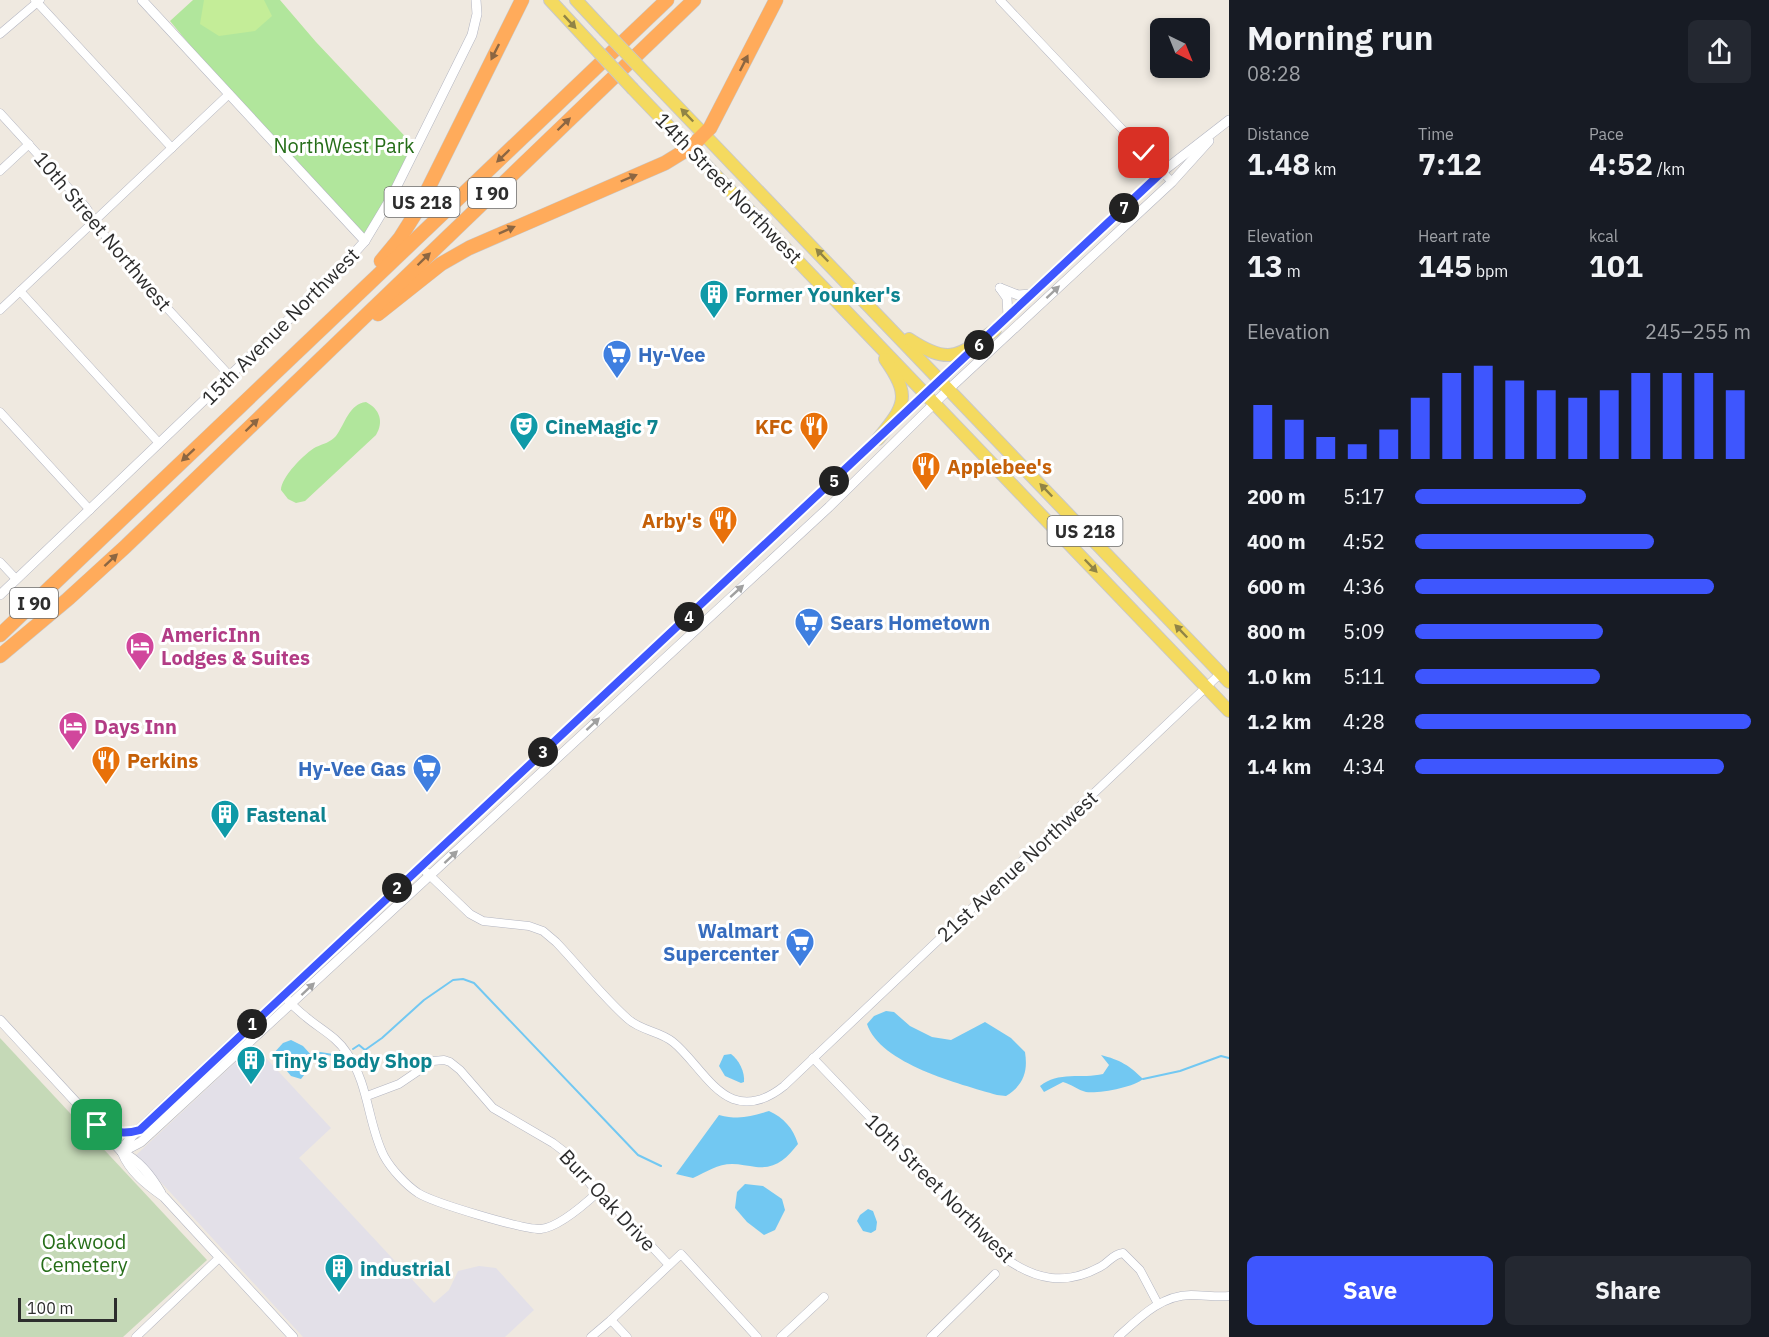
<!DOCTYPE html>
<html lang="en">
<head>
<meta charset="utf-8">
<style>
  :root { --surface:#171b24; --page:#242831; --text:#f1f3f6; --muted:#9ea1a6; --accent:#3e56fe }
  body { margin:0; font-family:"IBM Plex Sans",sans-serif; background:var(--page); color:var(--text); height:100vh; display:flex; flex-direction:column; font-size:22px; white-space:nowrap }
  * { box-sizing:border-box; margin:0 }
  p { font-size:20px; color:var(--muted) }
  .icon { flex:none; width:33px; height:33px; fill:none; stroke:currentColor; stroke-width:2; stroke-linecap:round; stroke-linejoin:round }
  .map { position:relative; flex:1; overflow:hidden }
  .drawer { display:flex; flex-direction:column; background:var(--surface); width:540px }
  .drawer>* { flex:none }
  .needle { width:39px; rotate:137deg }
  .buttons { position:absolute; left:1150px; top:18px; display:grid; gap:12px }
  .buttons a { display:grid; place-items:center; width:60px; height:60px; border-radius:9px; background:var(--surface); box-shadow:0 3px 9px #0003; font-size:30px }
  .scale { position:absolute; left:18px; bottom:15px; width:99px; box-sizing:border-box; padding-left:6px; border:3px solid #2d2d2d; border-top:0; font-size:16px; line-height:21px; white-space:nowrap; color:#2d2d2d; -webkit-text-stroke:4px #fff; paint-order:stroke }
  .pin { position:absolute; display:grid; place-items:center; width:51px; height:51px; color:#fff; margin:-26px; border-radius:12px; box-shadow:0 3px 9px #0006 }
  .km { position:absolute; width:30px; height:30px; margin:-15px; border-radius:50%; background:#222; color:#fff; font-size:16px; line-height:30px; text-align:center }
  .round { display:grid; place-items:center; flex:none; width:63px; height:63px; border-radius:9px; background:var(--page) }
  .summary { display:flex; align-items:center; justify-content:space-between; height:102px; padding:0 18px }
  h1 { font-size:33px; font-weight:800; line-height:45px }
  .stats { display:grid; grid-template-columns:repeat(3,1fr); gap:9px; height:102px; padding:6px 18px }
  .stats div { display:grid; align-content:center }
  .stats b { font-size:30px; font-weight:800 }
  .stats small { font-size:16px; font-weight:400 }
  .stats p { font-size:16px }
  .chart { height:168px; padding:12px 18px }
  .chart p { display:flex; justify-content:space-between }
  .chart svg { width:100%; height:108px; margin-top:6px; stroke:var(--accent); stroke-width:6 }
  .action { display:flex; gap:12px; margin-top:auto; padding:12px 18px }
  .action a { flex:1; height:69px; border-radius:9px; background:var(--accent); color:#fff; font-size:24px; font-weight:800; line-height:69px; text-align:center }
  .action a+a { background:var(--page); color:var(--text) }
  ul { padding:0 18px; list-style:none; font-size:20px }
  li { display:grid; grid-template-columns:96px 72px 1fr; align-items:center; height:45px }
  li i { height:15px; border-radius:8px; background:var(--accent) }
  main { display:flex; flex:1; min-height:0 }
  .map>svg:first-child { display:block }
  .industrial { fill:#e3e0e8 }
  .green { fill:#b1e69c }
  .cemetery { fill:#c5d9b7 }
  .pitch { fill:#c4ed98 }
  .water { fill:#72c8f2 }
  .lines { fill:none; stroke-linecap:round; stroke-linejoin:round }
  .stream { stroke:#72c8f2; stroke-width:2 }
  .minor-casing { stroke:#b3b5c1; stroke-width:9 }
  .tertiary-casing { stroke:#b3b5c1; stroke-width:10 }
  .primary-casing { stroke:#c8c8c8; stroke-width:14 }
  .motorway-casing { stroke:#c8c8c8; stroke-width:15 }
  .minor { stroke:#fff; stroke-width:8 }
  .tertiary { stroke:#fff; stroke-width:9 }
  .primary { stroke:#f4da5f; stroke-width:12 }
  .motorway { stroke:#ffab5b; stroke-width:14 }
  .primary-bridge-casing { stroke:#c8c8c8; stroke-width:14; stroke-linecap:butt }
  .primary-bridge { stroke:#f4da5f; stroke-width:12 }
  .oneway { fill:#908446 }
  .oneway2 { fill:#8c6642 }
  .oneway3 { fill:#a0a0a0 }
  .route-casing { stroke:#fff; stroke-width:12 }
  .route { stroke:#3e56fe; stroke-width:8 }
  .labels { text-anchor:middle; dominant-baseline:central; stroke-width:6; stroke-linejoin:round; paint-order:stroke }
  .shield { fill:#fff; stroke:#6c6c6c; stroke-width:1.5 }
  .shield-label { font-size:18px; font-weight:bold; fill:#2d2d2d }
  .park-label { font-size:20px; fill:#266e19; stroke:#fff }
  .street-label { font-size:20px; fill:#2d2d2d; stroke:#fff }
  .culture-label { font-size:20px; font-weight:bold; fill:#0d838f; stroke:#fff; text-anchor:start }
  .shop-label { font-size:20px; font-weight:bold; fill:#366cbe; stroke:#fff; text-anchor:start }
  .food-label { font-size:20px; font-weight:bold; fill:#c56008; stroke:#fff; text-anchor:end }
  .hotel-label { font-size:20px; font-weight:bold; fill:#b23c85; stroke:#fff; text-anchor:start }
</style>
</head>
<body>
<main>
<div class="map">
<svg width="1229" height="1337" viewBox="0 0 1229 1337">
  <rect width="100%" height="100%" fill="#efe9e0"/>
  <path class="industrial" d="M254 1045 331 1128 299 1158 434 1303 449 1290 458 1271 479 1266 496 1268 534 1310 505 1337H303L136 1155Z"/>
  <g class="green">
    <path d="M193 0H280L316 42 416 148 365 241 242 108 170 21Z"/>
    <path d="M366 402C380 409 384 422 376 435L305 501 296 503 288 499 281 490C281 477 305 453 316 447 323 444 331 442 336 436 345 424 349 404 366 402Z"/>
  </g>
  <path class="cemetery" d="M0 1038 207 1260 123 1337H0Z"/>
  <path class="pitch" d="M204 0H264L272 16 255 31 219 36 200 24Z"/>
  <g class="water">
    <path d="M886 1011 894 1012 910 1026 932 1037 951 1040 985 1022 1011 1038 1025 1052C1028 1071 1024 1085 1006 1096L997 1095C960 1084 880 1064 867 1024L874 1016Z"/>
    <path d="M291 1040 303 1046 312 1056 311 1066 301 1079 291 1076 273 1054 283 1043Z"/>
    <path d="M731 1054C739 1060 745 1072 744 1082L741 1083 725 1076 719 1066 724 1055Z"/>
    <path d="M1101 1055C1120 1060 1129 1065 1143 1079 1135 1087 1098 1094 1086 1092 1078 1090 1071 1084 1063 1082L1044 1092 1040 1086C1058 1071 1082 1079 1103 1074L1109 1065Z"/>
    <path d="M769 1111C784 1118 793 1128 798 1144 786 1159 776 1169 756 1167 748 1166 740 1164 732 1164 718 1164 706 1172 693 1178L676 1174 719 1115C739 1120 750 1117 769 1111Z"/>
    <path d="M745 1184 763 1186 782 1199 785 1210 775 1230 764 1235 747 1222 735 1208 737 1192Z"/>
    <path d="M868 1209 873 1211 877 1222 876 1230 871 1233 863 1231 857 1221 860 1215Z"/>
  </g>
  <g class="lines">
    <g class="stream">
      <path d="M353 1049 359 1045 365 1050 382 1038 424 1000 453 980 463 979 474 983 638 1155 661 1166"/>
      <path d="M312 1056 320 1053 340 1056"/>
      <path d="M1143 1079 1180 1071 1221 1056 1229 1058"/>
    </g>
    <g class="minor-casing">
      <g id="minor">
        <path d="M35 0 172 148"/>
        <path d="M1000 0 1172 182"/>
        <path d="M0 34 40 0"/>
        <path d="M0 113 85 206 118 255 230 376"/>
        <path d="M0 171 29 144"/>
        <path d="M20 291 159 443"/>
        <path d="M0 310 229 94"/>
        <path d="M0 412 90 510"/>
        <path d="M0 562 16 579"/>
        <path d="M420 866 470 914 483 921 529 926 543 931 556 942C580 967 602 996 628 1019 641 1031 660 1031 673 1042 693 1058 710 1090 733 1099 752 1106 769 1098 784 1086L1221 673"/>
        <path d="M283 995C290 1003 297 1010 306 1017 320 1029 337 1037 347 1053 369 1084 368 1125 384 1156 391 1169 406 1185 418 1193 434 1203 524 1230 541 1229 559 1227 585 1204 598 1192"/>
        <path d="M813 1058 1005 1258C1036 1280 1065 1286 1100 1267 1110 1262 1111 1255 1123 1253L1140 1270 1158 1304"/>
        <path d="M367 1096 399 1084 433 1061 444 1060 450 1062 460 1070 493 1108 553 1143 566 1153 592 1186 613 1205 669 1265"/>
        <path d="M611 1320 627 1337"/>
        <path d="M136 1337 219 1258"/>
        <path d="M591 1337 611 1320 681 1254 757 1337"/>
        <path d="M781 1337 824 1297"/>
        <path d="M931 1337 995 1274"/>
        <path d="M1118 1337C1139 1318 1161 1295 1191 1295 1204 1295 1216 1297 1229 1296"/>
      </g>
    </g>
    <g class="tertiary-casing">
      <g id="tertiary">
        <path d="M142 0 365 241"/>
        <path d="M1000 288 1018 295 1031 294"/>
        <path d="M1000 288 1007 298 1008 316"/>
        <path d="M990 334 1019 305 1162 172 1229 120"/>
        <path d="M894 424 976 348"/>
        <path d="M0 595 330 280 365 241 392 196 472 35 477 14 476 0"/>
        <path d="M0 1020 122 1152C130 1172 147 1185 164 1197L293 1337"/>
        <path d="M101 1127 124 1133 137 1130"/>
        <path d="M122 1152 126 1144 132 1136 881 436"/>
        <path d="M122 1152 141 1142 829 507 949 389 1172 182 1209 141"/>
        <path d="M122 1152C140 1161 152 1177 161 1193"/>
      </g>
    </g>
    <g class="primary-casing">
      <g id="primary">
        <path d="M550 0 590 43"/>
        <path d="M576 0 604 30"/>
        <path d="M647 75 1229 682"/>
        <path d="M633 89 1229 711"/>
        <path d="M909 339C950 366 958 356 995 330"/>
        <path d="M878 439C906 405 911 396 885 359"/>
      </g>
    </g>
    <g class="motorway-casing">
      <g id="motorway">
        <path d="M381 261 400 238 417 211 522 0"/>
        <path d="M378 314 441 264 469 248 665 163 691 147 710 128 776 0"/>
        <path d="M0 635 667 0"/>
        <path d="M0 656 68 599 125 547 694 0"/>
      </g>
    </g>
    <use href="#minor" class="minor"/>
    <use href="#tertiary" class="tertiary"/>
    <use href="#primary" class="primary"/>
    <use href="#motorway" class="motorway"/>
    <g class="primary-bridge-casing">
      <g id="primary-bridge">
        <path d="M604 30 647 75"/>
        <path d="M590 43 633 89"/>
      </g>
    </g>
    <use href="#primary-bridge" class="primary-bridge"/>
  </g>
  <defs><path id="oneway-solid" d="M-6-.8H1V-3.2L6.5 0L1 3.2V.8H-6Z" transform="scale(1.5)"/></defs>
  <g class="oneway">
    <use href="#oneway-solid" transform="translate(570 22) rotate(47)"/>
    <use href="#oneway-solid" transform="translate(687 115) rotate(-134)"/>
    <use href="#oneway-solid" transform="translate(822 255) rotate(-134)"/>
    <use href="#oneway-solid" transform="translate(1046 490) rotate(-134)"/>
    <use href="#oneway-solid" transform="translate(1091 566) rotate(46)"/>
    <use href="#oneway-solid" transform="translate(1181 631) rotate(-134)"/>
  </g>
  <g class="oneway2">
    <use href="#oneway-solid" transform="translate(495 52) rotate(117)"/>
    <use href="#oneway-solid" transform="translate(744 63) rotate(-63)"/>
    <use href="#oneway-solid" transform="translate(564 124) rotate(-44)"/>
    <use href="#oneway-solid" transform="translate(503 156) rotate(136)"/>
    <use href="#oneway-solid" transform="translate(629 178) rotate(-23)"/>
    <use href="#oneway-solid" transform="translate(507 230) rotate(-24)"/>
    <use href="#oneway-solid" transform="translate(424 259) rotate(-44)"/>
    <use href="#oneway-solid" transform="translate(252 425) rotate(-44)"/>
    <use href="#oneway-solid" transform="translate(188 455) rotate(137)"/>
    <use href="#oneway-solid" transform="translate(111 560) rotate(-43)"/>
  </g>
  <g class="oneway3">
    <use href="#oneway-solid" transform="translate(1053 292) rotate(-43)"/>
    <use href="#oneway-solid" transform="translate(737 591) rotate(-42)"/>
    <use href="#oneway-solid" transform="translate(593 724) rotate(-43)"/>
    <use href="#oneway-solid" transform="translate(451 857) rotate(-43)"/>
    <use href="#oneway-solid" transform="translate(308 989) rotate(-43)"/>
  </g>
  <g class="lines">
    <g class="route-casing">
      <path id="route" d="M97 1125C111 1133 124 1135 140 1130L1162 172 1144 153"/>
    </g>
    <use href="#route" class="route"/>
  </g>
  <defs>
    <g id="building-pin" transform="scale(1.5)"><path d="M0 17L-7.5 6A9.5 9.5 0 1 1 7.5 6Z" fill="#0f9aa8" stroke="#fff"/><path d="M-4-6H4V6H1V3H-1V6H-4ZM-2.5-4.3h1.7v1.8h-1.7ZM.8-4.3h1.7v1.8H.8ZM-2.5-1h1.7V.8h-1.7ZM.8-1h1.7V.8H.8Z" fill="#fff"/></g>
    <g id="supermarket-pin" transform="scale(1.5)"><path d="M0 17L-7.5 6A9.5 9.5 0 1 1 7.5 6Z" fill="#3f7fe0" stroke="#fff"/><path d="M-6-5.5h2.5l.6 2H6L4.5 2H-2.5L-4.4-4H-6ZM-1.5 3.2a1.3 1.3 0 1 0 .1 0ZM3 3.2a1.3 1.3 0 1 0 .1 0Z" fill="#fff"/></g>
    <g id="theatre-pin" transform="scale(1.5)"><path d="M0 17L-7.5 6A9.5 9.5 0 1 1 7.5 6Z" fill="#0f9aa8" stroke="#fff"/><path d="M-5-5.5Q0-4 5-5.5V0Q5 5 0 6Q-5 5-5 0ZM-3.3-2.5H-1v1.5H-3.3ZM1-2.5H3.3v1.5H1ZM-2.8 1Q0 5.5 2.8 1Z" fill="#fff"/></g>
    <g id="restaurant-pin" transform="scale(1.5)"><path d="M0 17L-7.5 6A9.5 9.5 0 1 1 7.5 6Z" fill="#e8710a" stroke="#fff"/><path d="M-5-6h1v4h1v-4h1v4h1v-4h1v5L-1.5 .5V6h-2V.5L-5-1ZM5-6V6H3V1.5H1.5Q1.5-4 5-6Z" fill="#fff"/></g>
    <g id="hotel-pin" transform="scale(1.5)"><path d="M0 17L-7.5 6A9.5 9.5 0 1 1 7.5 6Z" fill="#d1479c" stroke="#fff"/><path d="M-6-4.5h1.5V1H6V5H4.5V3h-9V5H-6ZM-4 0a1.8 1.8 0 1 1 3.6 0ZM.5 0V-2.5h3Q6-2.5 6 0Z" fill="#fff"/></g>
  </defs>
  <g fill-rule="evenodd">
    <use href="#building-pin" x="714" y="294"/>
    <use href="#supermarket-pin" x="617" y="354"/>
    <use href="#theatre-pin" x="524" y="426"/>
    <use href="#restaurant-pin" x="814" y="426"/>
    <use href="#restaurant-pin" x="926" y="466"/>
    <use href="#restaurant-pin" x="723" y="520"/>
    <use href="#supermarket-pin" x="809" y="622"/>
    <use href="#hotel-pin" x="140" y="646"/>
    <use href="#hotel-pin" x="73" y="726"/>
    <use href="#restaurant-pin" x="106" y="760"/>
    <use href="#supermarket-pin" x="427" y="768"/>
    <use href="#building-pin" x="225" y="814"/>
    <use href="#supermarket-pin" x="800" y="942"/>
    <use href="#building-pin" x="251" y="1060"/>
    <use href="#building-pin" x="339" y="1268"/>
  </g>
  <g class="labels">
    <g class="shield">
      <rect x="468" y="178" width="48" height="30" rx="4.5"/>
      <rect x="384.5" y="187" width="75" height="30" rx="4.5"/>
      <rect x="1047.5" y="516" width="75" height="30" rx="4.5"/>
      <rect x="10" y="588" width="48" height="30" rx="4.5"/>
    </g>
    <g class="shield-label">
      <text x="492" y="193">I 90</text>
      <text x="422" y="202">US 218</text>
      <text x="1085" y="531">US 218</text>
      <text x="34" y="603">I 90</text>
    </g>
    <g class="park-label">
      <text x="344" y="145">NorthWest Park</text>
      <text x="84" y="1241">Oakwood<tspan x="84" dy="23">Cemetery</tspan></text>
    </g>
    <g class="street-label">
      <text transform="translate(729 188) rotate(46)">14th Street Northwest</text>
      <text transform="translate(103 231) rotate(50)">10th Street Northwest</text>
      <text transform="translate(280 326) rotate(-45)">15th Avenue Northwest</text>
      <text transform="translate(1017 866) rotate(-43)">21st Avenue Northwest</text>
      <text transform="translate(940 1188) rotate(45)">10th Street Northwest</text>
      <text transform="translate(608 1200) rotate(47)">Burr Oak Drive</text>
    </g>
    <g class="culture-label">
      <text x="735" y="294">Former Younker's</text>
      <text x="545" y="426">CineMagic 7</text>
      <text x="246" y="814">Fastenal</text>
      <text x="272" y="1060">Tiny's Body Shop</text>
      <text x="360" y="1268">industrial</text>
    </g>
    <g class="shop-label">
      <text x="638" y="354">Hy-Vee</text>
      <text x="830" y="622">Sears Hometown</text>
      <text x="406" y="768" text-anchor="end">Hy-Vee Gas</text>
      <text x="779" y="930" text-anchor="end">Walmart<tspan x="779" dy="23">Supercenter</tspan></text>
    </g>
    <g class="food-label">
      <text x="793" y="426">KFC</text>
      <text x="947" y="466" text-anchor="start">Applebee's</text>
      <text x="702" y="520">Arby's</text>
      <text x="127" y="760" text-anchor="start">Perkins</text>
    </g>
    <g class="hotel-label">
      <text x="161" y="634">AmericInn<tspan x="161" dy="23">Lodges &amp; Suites</tspan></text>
      <text x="94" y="726">Days Inn</text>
    </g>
  </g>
</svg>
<div class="buttons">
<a><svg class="needle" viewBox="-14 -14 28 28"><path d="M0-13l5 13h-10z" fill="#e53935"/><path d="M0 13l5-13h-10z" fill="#9ea1a6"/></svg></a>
</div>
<div class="scale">100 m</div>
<div class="pin" style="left:97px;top:1125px;background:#1e9e55"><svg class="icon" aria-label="arrive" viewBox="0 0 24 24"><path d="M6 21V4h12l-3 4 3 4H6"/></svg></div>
<div class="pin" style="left:1144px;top:153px;background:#d93025"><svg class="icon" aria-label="check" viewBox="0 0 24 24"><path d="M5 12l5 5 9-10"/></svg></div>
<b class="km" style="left:252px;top:1024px">1</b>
<b class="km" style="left:397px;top:888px">2</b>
<b class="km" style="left:543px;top:752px">3</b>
<b class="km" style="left:689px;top:617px">4</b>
<b class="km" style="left:834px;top:481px">5</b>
<b class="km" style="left:979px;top:345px">6</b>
<b class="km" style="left:1124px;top:208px">7</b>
</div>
<section class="drawer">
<div class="summary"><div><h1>Morning run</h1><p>08:28</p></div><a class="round"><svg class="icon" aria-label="share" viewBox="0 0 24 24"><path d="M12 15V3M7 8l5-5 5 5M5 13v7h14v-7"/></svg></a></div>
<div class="stats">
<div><p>Distance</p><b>1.48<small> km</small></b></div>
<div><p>Time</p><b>7:12</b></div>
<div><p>Pace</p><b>4:52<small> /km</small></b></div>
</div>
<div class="stats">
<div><p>Elevation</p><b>13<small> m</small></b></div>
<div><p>Heart rate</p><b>145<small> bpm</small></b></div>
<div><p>kcal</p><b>101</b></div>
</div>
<div class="chart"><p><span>Elevation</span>245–255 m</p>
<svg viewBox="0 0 160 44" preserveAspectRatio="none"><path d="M5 44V22M15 44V28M25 44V35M35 44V38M45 44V32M55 44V19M65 44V9M75 44V6M85 44V12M95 44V16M105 44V19M115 44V16M125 44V9M135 44V9M145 44V9M155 44V16"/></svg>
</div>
<ul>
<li><b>200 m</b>5:17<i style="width:51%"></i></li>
<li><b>400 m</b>4:52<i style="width:71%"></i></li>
<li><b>600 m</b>4:36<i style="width:89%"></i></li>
<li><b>800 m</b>5:09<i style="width:56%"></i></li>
<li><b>1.0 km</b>5:11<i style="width:55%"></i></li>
<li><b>1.2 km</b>4:28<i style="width:100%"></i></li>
<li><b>1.4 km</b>4:34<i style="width:92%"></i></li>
</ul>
<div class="action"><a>Save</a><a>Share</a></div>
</section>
</main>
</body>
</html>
